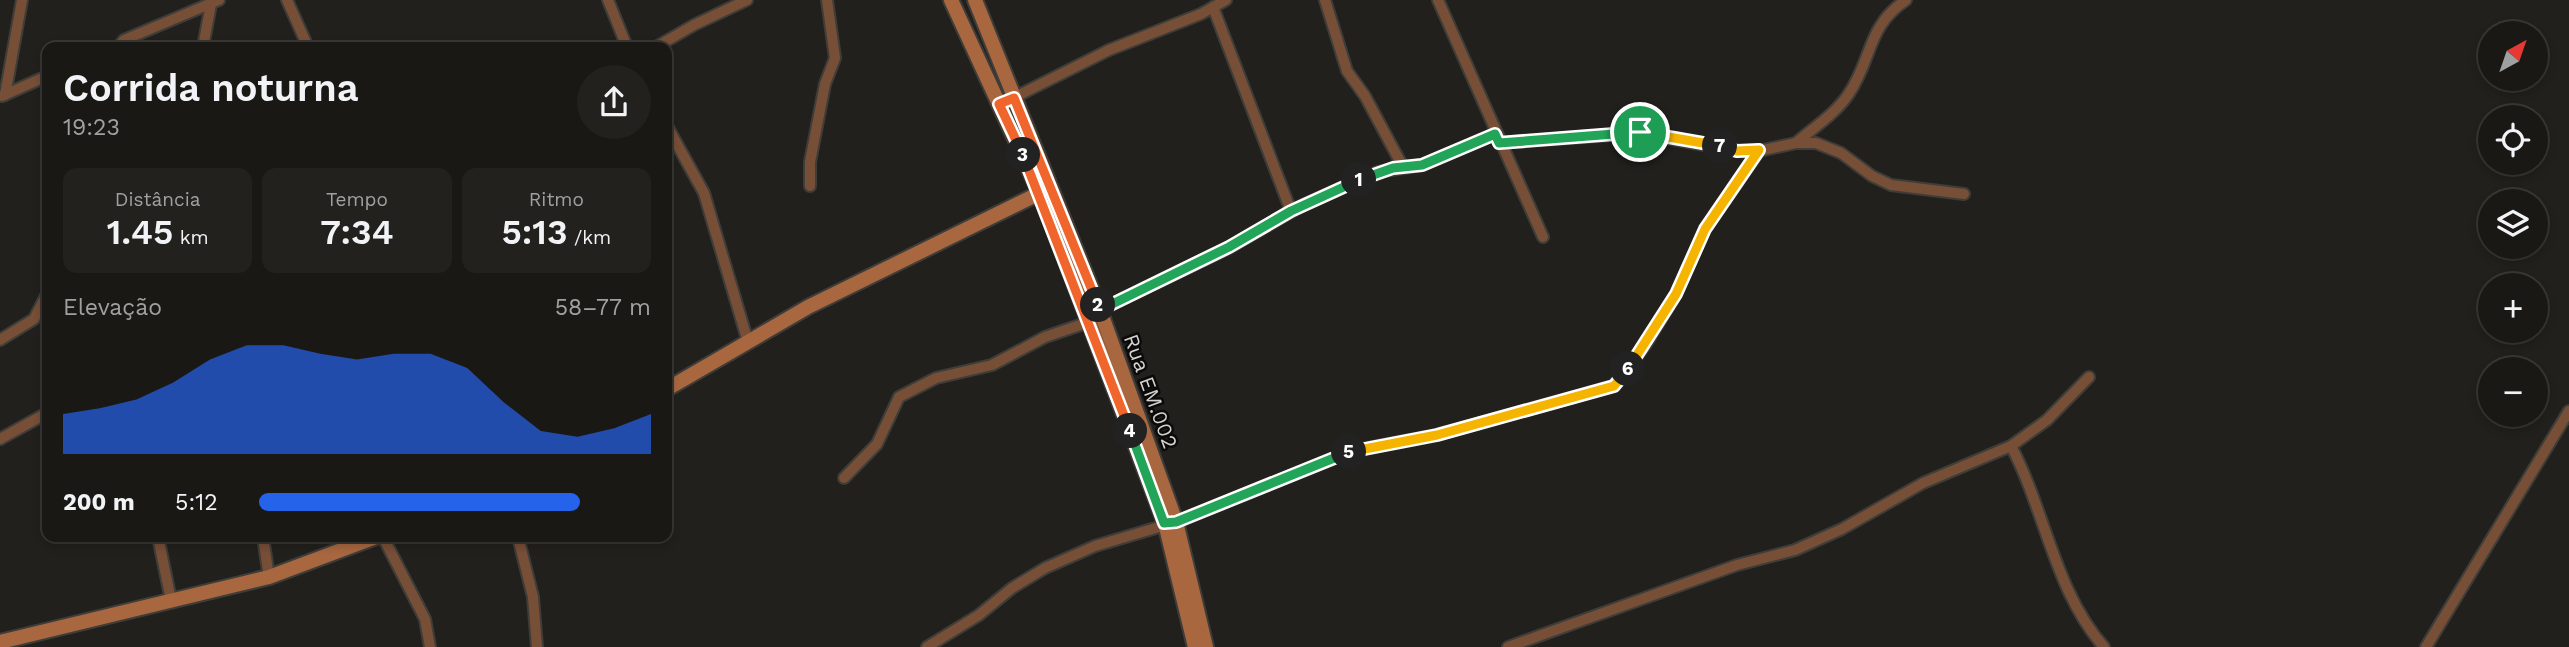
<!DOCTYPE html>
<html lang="pt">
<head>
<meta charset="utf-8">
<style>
  :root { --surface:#1a1815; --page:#23211e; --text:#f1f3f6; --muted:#9fa0a0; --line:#383734; --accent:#2563eb }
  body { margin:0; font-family:"Work Sans",sans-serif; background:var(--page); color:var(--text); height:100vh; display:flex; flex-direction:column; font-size:26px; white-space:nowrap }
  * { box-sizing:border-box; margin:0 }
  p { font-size:23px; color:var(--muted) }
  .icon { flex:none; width:38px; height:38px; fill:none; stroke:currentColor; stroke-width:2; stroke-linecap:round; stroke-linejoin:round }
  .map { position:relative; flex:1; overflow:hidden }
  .drawer { position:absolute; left:42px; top:42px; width:630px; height:500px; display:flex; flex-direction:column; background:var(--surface); border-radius:14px; box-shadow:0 4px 10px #0003,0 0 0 2px var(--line) }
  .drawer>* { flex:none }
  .needle { width:46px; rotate:40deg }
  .buttons { position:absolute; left:2478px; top:21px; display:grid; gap:14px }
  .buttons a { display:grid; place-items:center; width:70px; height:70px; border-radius:50%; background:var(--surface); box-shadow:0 4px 10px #0003,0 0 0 2px var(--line); font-size:35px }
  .pin { position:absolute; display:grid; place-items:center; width:60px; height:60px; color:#fff; margin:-30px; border:4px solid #fff; border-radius:50%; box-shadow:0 2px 7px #0007 }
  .km { position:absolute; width:35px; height:35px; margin:-18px; border-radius:50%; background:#222; color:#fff; font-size:19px; line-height:35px; text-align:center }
  .round { display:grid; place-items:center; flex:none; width:74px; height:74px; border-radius:37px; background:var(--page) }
  .headline { display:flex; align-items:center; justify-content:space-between; height:119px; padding:0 21px }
  h1 { font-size:38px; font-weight:600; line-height:52px }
  .metrics { display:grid; grid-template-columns:repeat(3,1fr); gap:10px; height:119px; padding:7px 21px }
  .metrics div { display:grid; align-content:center; border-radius:14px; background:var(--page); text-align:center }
  .metrics b { font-size:35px; font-weight:600 }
  .metrics small { font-size:19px; font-weight:400 }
  .metrics p { font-size:19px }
  .chart { height:196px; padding:14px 21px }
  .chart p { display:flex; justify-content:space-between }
  .chart svg { width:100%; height:126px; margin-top:7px; fill:var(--accent); opacity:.7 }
  ul { padding:0 21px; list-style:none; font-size:23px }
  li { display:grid; grid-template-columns:112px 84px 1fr; align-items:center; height:52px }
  li i { height:18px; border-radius:9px; background:var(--accent) }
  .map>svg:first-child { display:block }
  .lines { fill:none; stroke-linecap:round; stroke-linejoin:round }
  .street-casing { stroke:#3e3d39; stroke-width:14 }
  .secondary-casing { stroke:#3e3d39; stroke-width:18 }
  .street { stroke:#774e36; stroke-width:10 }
  .secondary { stroke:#a8673f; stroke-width:14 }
  .split-1-casing { stroke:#fff; stroke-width:14 }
  .split-2-casing { stroke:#fff; stroke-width:14 }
  .split-3-casing { stroke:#fff; stroke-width:14 }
  .split-4-casing { stroke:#fff; stroke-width:14 }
  .split-5-casing { stroke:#fff; stroke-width:14 }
  .split-6-casing { stroke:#fff; stroke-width:14 }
  .split-7-casing { stroke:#fff; stroke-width:14 }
  .split-8-casing { stroke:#fff; stroke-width:14 }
  .split-1 { stroke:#22a559; stroke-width:9 }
  .split-2 { stroke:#22a559; stroke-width:9 }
  .split-3 { stroke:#f0652b; stroke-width:9 }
  .split-4 { stroke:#f0652b; stroke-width:9 }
  .split-5 { stroke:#22a559; stroke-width:9 }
  .split-6 { stroke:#f5b400; stroke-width:9 }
  .split-7 { stroke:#f5b400; stroke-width:9 }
  .split-8 { stroke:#f5b400; stroke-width:9 }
  .labels { text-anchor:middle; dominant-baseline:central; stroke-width:5; stroke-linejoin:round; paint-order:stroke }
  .street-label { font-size:21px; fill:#d4d3d1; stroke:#0a0a08 }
</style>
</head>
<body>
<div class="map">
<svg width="2569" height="647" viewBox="0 0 2569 647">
  <rect width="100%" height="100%" fill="#22201c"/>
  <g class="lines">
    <g class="street-casing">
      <g id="street">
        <path d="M287 0 308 47"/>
        <path d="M608 0 627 47"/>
        <path d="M1325 0 1347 71 1365 96 1403 167"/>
        <path d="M1438 0 1543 237"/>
        <path d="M1213 7 1291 211"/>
        <path d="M118 47 124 40 219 0"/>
        <path d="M203 47 211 4"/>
        <path d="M656 47 694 25 747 0"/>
        <path d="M5 95 22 0"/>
        <path d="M2 96 47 76"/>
        <path d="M999 105 1109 50 1201 14 1226 0"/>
        <path d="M667 126 704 193 748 342"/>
        <path d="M1499 143 1640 133 1737 151H1759L1796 143H1816L1841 153 1872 176 1891 185 1964 194"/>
        <path d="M1796 143C1813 128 1835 114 1848 95 1873 59 1866 27 1906 0"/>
        <path d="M810 186V162L825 84 835 58 827 0"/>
        <path d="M1100 310 1229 248 1303 205 1378 172 1422 165 1495 134"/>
        <path d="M0 340 34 319 47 294"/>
        <path d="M0 439 47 413"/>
        <path d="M2011 446 2047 420 2089 377"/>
        <path d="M844 478 877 444 899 397 936 378 992 365 1045 337 1089 322"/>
        <path d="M158 537 171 600"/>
        <path d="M263 537 269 577"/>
        <path d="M383 537 425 619 430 647"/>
        <path d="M518 537 533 597 537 647"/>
        <path d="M927 647 979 615 1012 588 1045 568 1095 546 1176 522 1352 451 1437 435 1613 386 1646 344 1676 294 1705 229 1759 151"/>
        <path d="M1508 647 1737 565 1795 550 1842 529 1923 483 2011 446C2045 510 2055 592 2104 647"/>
        <path d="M2426 647 2569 411"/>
      </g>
    </g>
    <g class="secondary-casing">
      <g id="secondary">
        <path d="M951 0 1040 193 1089 322 1165 523 1195 647"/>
        <path d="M975 0 1100 310 1176 522 1206 647"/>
        <path d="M667 389 808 307 1040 193"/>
        <path d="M0 642 269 577 376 537"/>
      </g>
    </g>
    <use href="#street" class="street"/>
    <use href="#secondary" class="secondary"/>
  </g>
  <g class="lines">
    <g class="split-1-casing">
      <path id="split-1" d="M1359 180 1393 168 1422 165 1495 134 1499 143 1640 132"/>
    </g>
    <g class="split-2-casing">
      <path id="split-2" d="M1098 305 1100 310 1229 247 1291 211 1359 180"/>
    </g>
    <g class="split-3-casing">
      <path id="split-3" d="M1023 155 999 104 1014 98 1098 305"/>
    </g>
    <g class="split-4-casing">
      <path id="split-4" d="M1023 155 1130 431"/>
    </g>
    <g class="split-5-casing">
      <path id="split-5" d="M1130 431 1164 523 1176 522 1349 452"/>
    </g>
    <g class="split-6-casing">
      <path id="split-6" d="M1349 452 1437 435 1614 386 1628 369"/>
    </g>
    <g class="split-7-casing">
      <path id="split-7" d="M1628 369 1676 294 1705 229 1759 150 1737 151 1720 146"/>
    </g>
    <g class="split-8-casing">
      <path id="split-8" d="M1640 132 1720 146"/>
    </g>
    <use href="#split-1" class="split-1"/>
    <use href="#split-2" class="split-2"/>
    <use href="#split-3" class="split-3"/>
    <use href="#split-4" class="split-4"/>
    <use href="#split-5" class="split-5"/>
    <use href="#split-6" class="split-6"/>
    <use href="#split-7" class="split-7"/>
    <use href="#split-8" class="split-8"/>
  </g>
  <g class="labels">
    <g class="street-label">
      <text transform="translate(1151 391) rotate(70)">Rua EM.002</text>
    </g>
  </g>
</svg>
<div class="buttons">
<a><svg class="needle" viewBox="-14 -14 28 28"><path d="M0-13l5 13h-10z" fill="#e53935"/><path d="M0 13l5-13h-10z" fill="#9fa0a0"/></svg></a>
<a><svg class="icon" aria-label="locate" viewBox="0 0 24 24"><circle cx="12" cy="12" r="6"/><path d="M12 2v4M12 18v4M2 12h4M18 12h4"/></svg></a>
<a><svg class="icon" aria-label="layers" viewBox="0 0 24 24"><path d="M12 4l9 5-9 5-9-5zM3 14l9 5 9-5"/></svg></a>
<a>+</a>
<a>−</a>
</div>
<div class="pin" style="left:1640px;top:132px;background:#1e9e55"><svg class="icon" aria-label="arrive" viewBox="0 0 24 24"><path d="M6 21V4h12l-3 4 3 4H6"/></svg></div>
<b class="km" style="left:1359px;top:180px">1</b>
<b class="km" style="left:1098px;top:305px">2</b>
<b class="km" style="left:1023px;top:155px">3</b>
<b class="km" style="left:1130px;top:431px">4</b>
<b class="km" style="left:1349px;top:452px">5</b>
<b class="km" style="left:1628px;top:369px">6</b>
<b class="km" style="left:1720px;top:146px">7</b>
<section class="drawer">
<div class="headline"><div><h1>Corrida noturna</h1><p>19:23</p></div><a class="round"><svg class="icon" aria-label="share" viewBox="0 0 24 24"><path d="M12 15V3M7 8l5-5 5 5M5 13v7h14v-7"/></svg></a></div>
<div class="metrics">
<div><p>Distância</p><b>1.45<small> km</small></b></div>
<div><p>Tempo</p><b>7:34</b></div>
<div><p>Ritmo</p><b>5:13<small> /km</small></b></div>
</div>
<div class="chart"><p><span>Elevação</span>58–77 m</p>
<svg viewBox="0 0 160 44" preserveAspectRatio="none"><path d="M0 44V30L10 28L20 25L30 19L40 11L50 6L60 6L70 9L80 11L90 9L100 9L110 14L120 26L130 36L140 38L150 35L160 30V44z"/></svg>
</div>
<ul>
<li><b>200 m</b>5:12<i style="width:82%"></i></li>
</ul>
</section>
</div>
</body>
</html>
